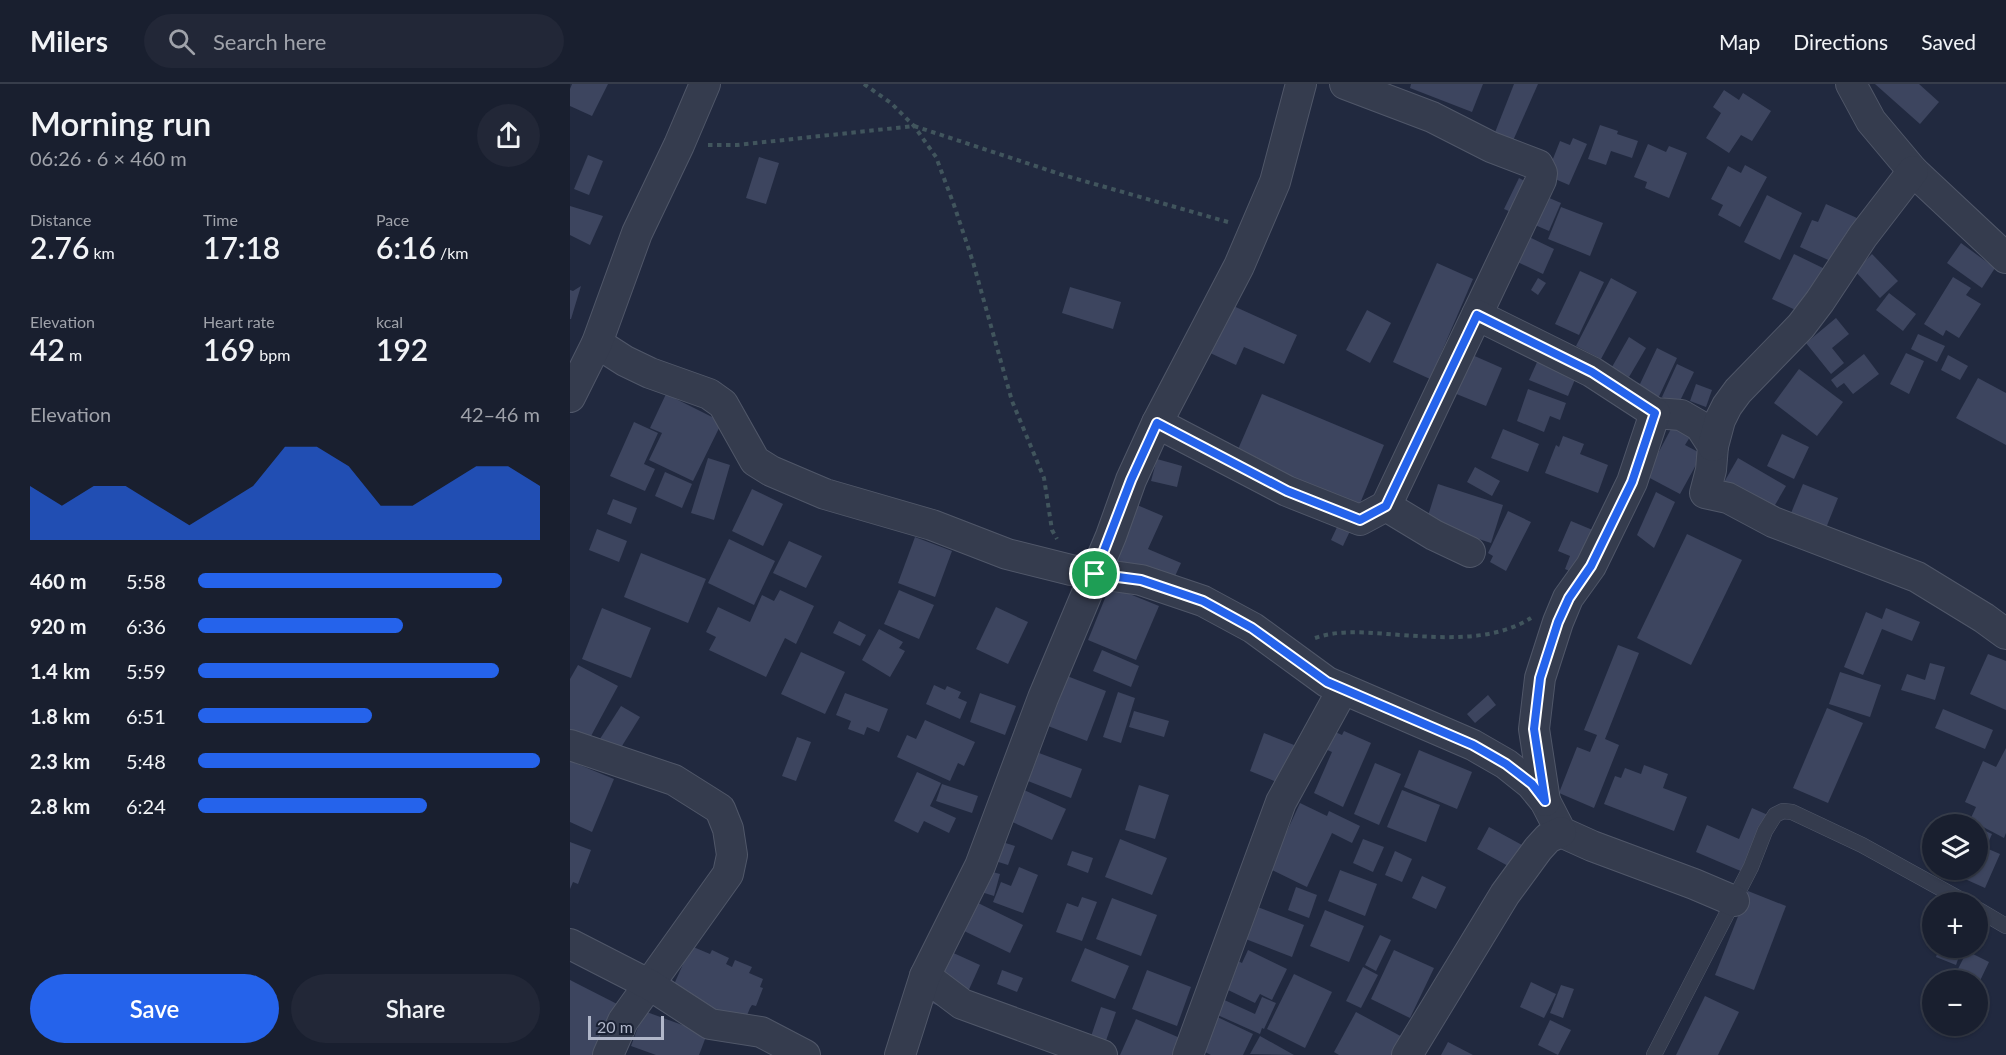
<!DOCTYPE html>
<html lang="en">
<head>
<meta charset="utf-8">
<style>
  :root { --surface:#191f2f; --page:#222737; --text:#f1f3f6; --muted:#9fa2aa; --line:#373d4b; --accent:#2563eb }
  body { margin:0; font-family:Lato,sans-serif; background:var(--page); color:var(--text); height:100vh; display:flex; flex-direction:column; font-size:22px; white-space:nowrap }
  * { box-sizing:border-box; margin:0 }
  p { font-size:20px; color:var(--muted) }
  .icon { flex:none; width:33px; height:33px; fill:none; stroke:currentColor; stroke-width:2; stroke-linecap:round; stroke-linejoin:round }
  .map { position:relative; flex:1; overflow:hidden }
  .panel { display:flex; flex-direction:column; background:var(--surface); width:570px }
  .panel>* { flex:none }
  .buttons { position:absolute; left:1352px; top:730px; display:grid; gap:12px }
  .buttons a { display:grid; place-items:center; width:66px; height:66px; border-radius:50%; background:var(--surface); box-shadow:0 2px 4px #0004,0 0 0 2px var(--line); font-size:30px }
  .scale { position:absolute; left:18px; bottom:15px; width:76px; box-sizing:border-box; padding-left:6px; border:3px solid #b1b7ca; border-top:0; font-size:16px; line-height:21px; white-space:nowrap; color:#b1b7ca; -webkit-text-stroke:4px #1a2133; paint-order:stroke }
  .pin { position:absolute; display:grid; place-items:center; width:51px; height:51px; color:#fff; margin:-26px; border:3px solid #fff; border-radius:50%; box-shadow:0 2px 6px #0007 }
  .round { display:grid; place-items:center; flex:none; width:63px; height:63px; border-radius:32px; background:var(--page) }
  .head { display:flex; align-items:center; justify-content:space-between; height:102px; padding:0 30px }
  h1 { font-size:33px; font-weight:600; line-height:45px }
  .figures { display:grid; grid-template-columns:repeat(3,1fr); gap:9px; height:102px; padding:6px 30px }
  .figures div { display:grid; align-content:center }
  .figures b { font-size:30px; font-weight:600 }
  .figures small { font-size:16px; font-weight:400 }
  .figures p { font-size:16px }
  .chart { height:168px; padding:12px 30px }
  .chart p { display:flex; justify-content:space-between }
  .chart svg { width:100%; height:108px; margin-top:6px; fill:var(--accent); opacity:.7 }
  .button { display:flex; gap:12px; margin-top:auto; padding:12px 30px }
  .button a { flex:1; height:69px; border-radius:36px; background:var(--accent); color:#fff; font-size:24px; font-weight:600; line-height:69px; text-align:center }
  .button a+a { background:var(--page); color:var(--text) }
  ul { padding:0 30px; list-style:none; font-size:20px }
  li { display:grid; grid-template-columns:96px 72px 1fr; align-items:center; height:45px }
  li i { height:15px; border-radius:8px; background:var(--accent) }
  header { display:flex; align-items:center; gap:36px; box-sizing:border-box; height:84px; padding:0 30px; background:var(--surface); border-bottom:2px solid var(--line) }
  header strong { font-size:28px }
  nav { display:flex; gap:33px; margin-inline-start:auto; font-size:21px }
  .search { width:420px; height:54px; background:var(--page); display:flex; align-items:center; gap:15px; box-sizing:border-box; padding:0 21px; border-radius:33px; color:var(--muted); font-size:22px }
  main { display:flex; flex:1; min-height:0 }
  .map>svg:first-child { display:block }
  .building { fill:#3d455f }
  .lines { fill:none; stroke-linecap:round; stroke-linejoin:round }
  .service-casing { stroke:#505769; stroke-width:16 }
  .minor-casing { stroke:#505769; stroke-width:32 }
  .path { stroke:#41555d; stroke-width:4; stroke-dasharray:4.5 4.5; stroke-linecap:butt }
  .service { stroke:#353c4e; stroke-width:15 }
  .minor { stroke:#353c4e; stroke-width:30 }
  .route-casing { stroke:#fff; stroke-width:12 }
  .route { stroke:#2563eb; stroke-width:8 }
</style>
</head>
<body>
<header>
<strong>Milers</strong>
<div class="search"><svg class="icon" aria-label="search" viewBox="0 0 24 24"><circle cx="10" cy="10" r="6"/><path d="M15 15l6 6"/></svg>Search here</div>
<nav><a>Map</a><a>Directions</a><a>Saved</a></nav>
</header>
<main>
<section class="panel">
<div class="head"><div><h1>Morning run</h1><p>06:26 · 6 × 460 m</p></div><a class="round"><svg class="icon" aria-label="share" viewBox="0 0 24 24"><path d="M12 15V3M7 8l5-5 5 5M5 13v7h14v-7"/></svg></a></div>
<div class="figures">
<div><p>Distance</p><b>2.76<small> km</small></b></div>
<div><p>Time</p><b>17:18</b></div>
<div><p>Pace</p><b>6:16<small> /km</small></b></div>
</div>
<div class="figures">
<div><p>Elevation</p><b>42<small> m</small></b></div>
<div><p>Heart rate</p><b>169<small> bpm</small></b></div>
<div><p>kcal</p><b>192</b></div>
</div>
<div class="chart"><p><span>Elevation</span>42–46 m</p>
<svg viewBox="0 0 160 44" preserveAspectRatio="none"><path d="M0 44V22L10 30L20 22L30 22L40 30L50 38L60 30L70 22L80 6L90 6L100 14L110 30L120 30L130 22L140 14L150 14L160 22V44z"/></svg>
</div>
<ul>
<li><b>460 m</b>5:58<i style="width:89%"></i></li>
<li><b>920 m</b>6:36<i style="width:60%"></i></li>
<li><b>1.4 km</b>5:59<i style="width:88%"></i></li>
<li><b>1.8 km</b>6:51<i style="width:51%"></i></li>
<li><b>2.3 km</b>5:48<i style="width:100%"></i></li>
<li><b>2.8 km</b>6:24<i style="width:67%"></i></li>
</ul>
<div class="button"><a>Save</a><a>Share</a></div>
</section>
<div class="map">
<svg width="1436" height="971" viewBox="0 0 1436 971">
  <rect width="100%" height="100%" fill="#21293f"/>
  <g class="building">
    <path d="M2 0H38L22 32 0 22V5Z"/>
    <path d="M841 0H913L902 28 840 4Z"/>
    <path d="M944 0H968L942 59 924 51Z"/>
    <path d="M1305 0H1349L1369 18 1350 40Z"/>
    <path d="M1154 6 1169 16 1173 9 1201 27 1182 57 1171 51 1159 69 1136 54 1151 29 1143 23Z"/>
    <path d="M1030 41 1048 47 1047 50 1068 57 1062 74 1041 67 1036 81 1018 75Z"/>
    <path d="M1003 54 1017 60 999 101 985 95 987 89 979 85 990 57 1000 61Z"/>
    <path d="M1078 60 1096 68 1099 62 1117 69 1099 114 1075 104 1077 98 1064 93Z"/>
    <path d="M18 71 33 77 19 111 4 105Z"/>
    <path d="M189 73 209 79 196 120 176 114Z"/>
    <path d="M1175 81 1197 93 1170 143 1148 131 1153 121 1141 115 1158 82 1171 89Z"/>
    <path d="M949 94 964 102 950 132 934 125Z"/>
    <path d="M970 110 991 119 979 147 958 138Z"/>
    <path d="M1197 111 1232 129 1210 176 1174 158Z"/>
    <path d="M1256 120 1287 134 1267 180 1230 163 1242 136 1248 138Z"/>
    <path d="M0 122 33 132 20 161 0 151Z"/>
    <path d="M991 123 1033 139 1020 172 978 155Z"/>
    <path d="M953 150 984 165 973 190 941 175Z"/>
    <path d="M1391 159 1425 184 1412 204 1377 179Z"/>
    <path d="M1224 170 1257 186 1236 231 1202 215Z"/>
    <path d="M1302 170 1328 197 1310 214 1285 187Z"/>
    <path d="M867 179 903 195 860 295 823 278Z"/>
    <path d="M1010 187 1034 198 1009 251 985 240Z"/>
    <path d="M1383 193 1401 204 1396 211 1411 220 1389 254 1376 246 1373 252 1354 240Z"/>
    <path d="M968 194 976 199 968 211 961 206Z"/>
    <path d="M1041 194 1067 208 1031 275 1006 262Z"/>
    <path d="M11 202 1 235H0V206L3 207Z"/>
    <path d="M500 203 551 218 543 245 492 229Z"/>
    <path d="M1319 209 1346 230 1333 247 1306 226Z"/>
    <path d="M659 220 727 251 714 280 674 263 666 281 638 268Z"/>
    <path d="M797 226 821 239 800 279 776 266Z"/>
    <path d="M1266 234 1279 250 1262 264 1274 279 1261 290 1236 259Z"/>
    <path d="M1348 250 1375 262 1367 278 1341 265Z"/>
    <path d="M1059 253 1076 264 1059 293 1042 283Z"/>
    <path d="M1087 264 1107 274 1085 321 1058 295 1070 300Z"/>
    <path d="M1336 269 1354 277 1339 310 1320 300Z"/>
    <path d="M900 270 932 284 916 322 884 309Z"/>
    <path d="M1294 270 1309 290 1283 310 1274 299 1267 304 1261 296Z"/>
    <path d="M1378 271 1398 282 1390 296 1371 286Z"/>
    <path d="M968 276 1006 293 998 312 959 296Z"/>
    <path d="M1107 280 1124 288 1108 321 1092 313Z"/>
    <path d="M1229 285 1273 318 1247 352 1204 319Z"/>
    <path d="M1408 294 1436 309V361L1386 334Z"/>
    <path d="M1126 300 1142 306 1136 323 1120 317Z"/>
    <path d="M958 305 996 319 990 336 980 332 974 348 947 337Z"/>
    <path d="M96 310 152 338 123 397 79 376 92 349 80 344Z"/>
    <path d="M692 310 814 361 789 422 666 370Z"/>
    <path d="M64 338 88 349 74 380 85 385 75 407 40 392Z"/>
    <path d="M1102 343 1120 353 1115 361 1132 370 1110 410 1076 392Z"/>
    <path d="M933 345 969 360 958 388 921 374Z"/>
    <path d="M1212 350 1239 363 1224 395 1197 382Z"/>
    <path d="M993 352 1014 360 1010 370 1038 381 1028 409 975 389 986 361 989 363Z"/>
    <path d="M138 374 160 381 144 436 121 429Z"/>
    <path d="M1168 374 1216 402 1201 428 1153 400Z"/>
    <path d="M587 375 612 382 607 403 581 397Z"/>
    <path d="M905 383 930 397 922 412 897 398Z"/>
    <path d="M95 388 122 400 112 424 85 412Z"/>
    <path d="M868 400 933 421 921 459 856 438Z"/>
    <path d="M1233 400 1268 414 1254 449 1219 434Z"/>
    <path d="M182 405 213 420 193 462 162 447Z"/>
    <path d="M1086 408 1105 418 1084 464 1067 451Z"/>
    <path d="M43 415 67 424 61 440 37 430Z"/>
    <path d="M560 418 593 432 578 465 611 479 601 501 537 473Z"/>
    <path d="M938 427 961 438 936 487 920 478 923 472 918 469Z"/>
    <path d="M1001 437 1025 447 1006 490 995 485 1000 472 988 467Z"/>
    <path d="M768 441 780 447 773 462 761 456Z"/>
    <path d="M27 445 57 457 49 478 19 466Z"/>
    <path d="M1117 450 1172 476 1121 581 1067 554Z"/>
    <path d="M345 453 382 467 365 513 328 499Z"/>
    <path d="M159 455 205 477 184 521 138 499Z"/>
    <path d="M219 457 252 472 236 504 203 489Z"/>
    <path d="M71 469 136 495 118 539 54 513Z"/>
    <path d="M540 502 589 522 566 576 518 556Z"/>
    <path d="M210 506 244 522 226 560 215 554 196 593 139 566 146 553 136 548 148 523 180 538 192 511 204 517Z"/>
    <path d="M329 506 364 521 349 555 314 540Z"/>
    <path d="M426 523 458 538 438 580 406 565Z"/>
    <path d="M32 524 81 544 61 594 12 575Z"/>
    <path d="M1316 524 1350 538 1342 557 1312 545 1293 591 1274 583 1296 528 1312 535Z"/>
    <path d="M269 537 296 551 290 562 263 549Z"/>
    <path d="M309 545 333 558 329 564 335 567 320 593 292 576Z"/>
    <path d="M1048 561 1069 569 1035 655 1049 661 1024 724 989 709 1007 663 1020 668 1027 651 1014 646Z"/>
    <path d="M532 566 569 582 561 603 523 587Z"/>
    <path d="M231 568 275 588 255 630 211 610Z"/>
    <path d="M1418 570 1436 577V626L1400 610Z"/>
    <path d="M1360 579 1375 583 1365 616 1331 606 1337 590 1355 596Z"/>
    <path d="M8 581 48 602 14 665 0 657V595Z"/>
    <path d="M1270 588 1311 601 1300 633 1259 620Z"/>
    <path d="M497 592 536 607 517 657 478 642Z"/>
    <path d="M364 601 375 606 377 602 391 608 388 614 397 618 390 635 356 620Z"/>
    <path d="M548 608 565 614 551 659 533 653Z"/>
    <path d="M275 609 318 625 309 648 297 643 294 651 278 645 281 637 266 631Z"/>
    <path d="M410 609 446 622 435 651 400 638Z"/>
    <path d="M918 611 926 621 905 639 897 630Z"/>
    <path d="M51 622 70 633 47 670 28 658Z"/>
    <path d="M1257 624 1293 639 1258 719 1223 704Z"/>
    <path d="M1373 625 1423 646 1415 665 1365 644Z"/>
    <path d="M564 627 599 637 594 653 559 643Z"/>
    <path d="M355 636 405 658 394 682 388 679 380 697 327 673 337 651 346 655Z"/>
    <path d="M763 647 772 651 774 647 801 659 773 723 744 709 762 668 755 665Z"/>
    <path d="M694 649 724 661 709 699 680 687Z"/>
    <path d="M227 653 241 658 226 697 212 692Z"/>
    <path d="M1436 664V749L1434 754 1400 736 1406 723 1395 718 1413 677 1426 683Z"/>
    <path d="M849 666 902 688 887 725 834 703Z"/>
    <path d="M469 669 512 685 501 714 458 697Z"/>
    <path d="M0 677 44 695 22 748 0 738Z"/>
    <path d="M805 679 831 690 809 741 784 730Z"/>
    <path d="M1074 681 1098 690 1093 704 1117 713 1104 747 1034 720 1045 692 1051 694 1055 684 1071 690Z"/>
    <path d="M347 688 371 699 360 722 386 734 379 749 354 737 348 749 324 737Z"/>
    <path d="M372 700 408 712 402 729 366 717Z"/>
    <path d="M569 701 599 711 585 755 555 746Z"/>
    <path d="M454 706 496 725 482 756 440 737Z"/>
    <path d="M832 706 870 721 856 758 817 743Z"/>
    <path d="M730 719 757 732 759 727 790 742 782 759 762 749 737 803 700 785 705 755 712 758Z"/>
    <path d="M1182 724 1198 731 1173 788 1126 768 1137 741 1169 755Z"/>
    <path d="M919 743 952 761 940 783 907 765Z"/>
    <path d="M1407 743 1422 750 1416 764 1430 770 1415 804 1375 786H1407Z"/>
    <path d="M550 755 597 774 582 811 535 793Z"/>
    <path d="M793 755 814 763 803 788 783 779Z"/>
    <path d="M429 757 445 762 438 781 422 776Z"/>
    <path d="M0 758 21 766 8 800 3 798 0 805Z"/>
    <path d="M502 767 523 774 518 789 497 781Z"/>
    <path d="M825 767 842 775 832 798 815 791Z"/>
    <path d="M449 783 468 791 453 829 423 818 431 798 441 802Z"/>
    <path d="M415 786 430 790 424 812 408 807Z"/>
    <path d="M770 786 807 800 795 832 758 817Z"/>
    <path d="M852 792 876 803 866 825 842 814Z"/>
    <path d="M726 803 747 811 739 834 718 826Z"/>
    <path d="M1178 807 1216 822 1184 906 1145 891Z"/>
    <path d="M512 813 527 818 512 857 486 848 497 819 508 823Z"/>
    <path d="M542 814 587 831 571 872 526 855Z"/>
    <path d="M406 818 453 841 440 869 392 846Z"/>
    <path d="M685 822 734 841 722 873 673 854Z"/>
    <path d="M755 826 794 842 779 878 740 862Z"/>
    <path d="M810 851 821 856 806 887 795 881Z"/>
    <path d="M121 862 140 870 142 866 159 874 156 880 162 883 165 876 182 883 179 889 193 895 190 903 193 904 186 922 182 921 180 924 173 941 102 905Z"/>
    <path d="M515 864 559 882 545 915 501 897Z"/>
    <path d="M1369 864H1392L1386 881 1366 873Z"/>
    <path d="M678 866 717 885 702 916 690 910 685 919 656 905 664 875 672 879Z"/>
    <path d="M824 866 864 884 840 934 801 915Z"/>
    <path d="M379 867 410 881 388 930 357 917Z"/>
    <path d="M1397 867 1419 878 1407 903V897H1382Z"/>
    <path d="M793 883 808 891 791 924 776 917Z"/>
    <path d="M432 886 453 894 447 908 427 900Z"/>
    <path d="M577 886 621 903 607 942 562 925Z"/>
    <path d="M724 890 762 908 735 964 697 945Z"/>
    <path d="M0 896 51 922 27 971H0Z"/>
    <path d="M961 898 986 910 974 934 950 923Z"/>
    <path d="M991 901 1004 905 993 934 980 929Z"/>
    <path d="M1135 912 1169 928 1148 971H1106Z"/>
    <path d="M692 913 706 919 694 945 692 944 690 950 643 929 650 914 685 930Z"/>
    <path d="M531 923 546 928 531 971 515 970Z"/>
    <path d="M74 927 137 950 129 971H86L61 962Z"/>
    <path d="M786 928 838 956 830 971H769L764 968Z"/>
    <path d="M641 930 683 950 673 971H641L625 963Z"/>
    <path d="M566 935 610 954 602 971H550Z"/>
    <path d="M980 936 1001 946 988 971 968 961Z"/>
    <path d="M690 952 724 971 680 970Z"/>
    <path d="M878 958 903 971H871Z"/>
  </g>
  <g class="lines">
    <g class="service-casing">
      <g id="service">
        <path d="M1407 825 1436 842"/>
        <path d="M1084 971 1181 783 1195 747 1205 731 1213 727 1222 728 1292 761 1397 819"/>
      </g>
    </g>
    <g class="minor-casing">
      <g id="minor">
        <path d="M775 0 862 33 921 63 968 81 972 89 971 96 816 422"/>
        <path d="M1281 0 1301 37 1343 87 1436 174"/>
        <path d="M907 231 1022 288 1085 329 1111 331 1130 342 1143 362 1141 386 1135 409 1158 414 1203 438 1347 493 1414 534 1436 550"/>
        <path d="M27 259 55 277 80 289 139 310 153 320 185 377 201 387 255 410 362 441 437 470 501 486 571 496 633 517 683 544 757 598 903 661 936 680 961 700 975 717 991 748 1022 762 1124 800 1164 817"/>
        <path d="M0 313 27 259 67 149 109 61 135 0"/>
        <path d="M587 339 717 407 790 436 816 422 864 451 900 468"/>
        <path d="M1143 362 1150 336 1157 322 1168 307 1231 242 1250 217 1293 152 1343 87"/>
        <path d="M0 661 104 696 150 725 158 745 162 771 158 790 53 937 38 971"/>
        <path d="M975 717 964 645 970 594 988 538 998 514 1021 482 1062 398 1085 329"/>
        <path d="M0 860 80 901 140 940 191 948 235 971"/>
        <path d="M355 892 392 920 532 971"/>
        <path d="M330 971 355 892 410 782 473 614 541 452 561 396 587 339 669 182 705 98 731 0"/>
        <path d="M618 971 711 718 773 605"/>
        <path d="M837 971 935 810 968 765 978 754 991 748"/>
      </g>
    </g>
    <g class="path">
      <path d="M294 0 321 19 344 42 366 73 384 121 403 178 442 317 474 394 482 446 487 455"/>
      <path d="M138 61H167L344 42 493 91 658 138"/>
      <path d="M745 554C768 546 792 548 817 550 863 553 920 560 961 534"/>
    </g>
    <use href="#service" class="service"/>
    <use href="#minor" class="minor"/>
  </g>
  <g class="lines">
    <g class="route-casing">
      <path id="route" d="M907 231 1022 288 1085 329 1062 398 1021 482 999 514 988 538 970 594 964 645 975 717 962 700 936 680 903 661 757 598 682 544 633 517 571 496 525 490 561 396 587 339 717 407 790 436 816 422Z"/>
    </g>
    <use href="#route" class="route"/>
  </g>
</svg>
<div class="buttons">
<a><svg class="icon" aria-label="layers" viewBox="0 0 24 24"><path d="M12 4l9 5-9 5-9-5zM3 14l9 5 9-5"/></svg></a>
<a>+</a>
<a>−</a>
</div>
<div class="scale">20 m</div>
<div class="pin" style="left:525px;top:490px;background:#1e9e55"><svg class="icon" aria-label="arrive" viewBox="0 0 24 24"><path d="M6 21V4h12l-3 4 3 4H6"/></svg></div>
</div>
</main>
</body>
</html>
